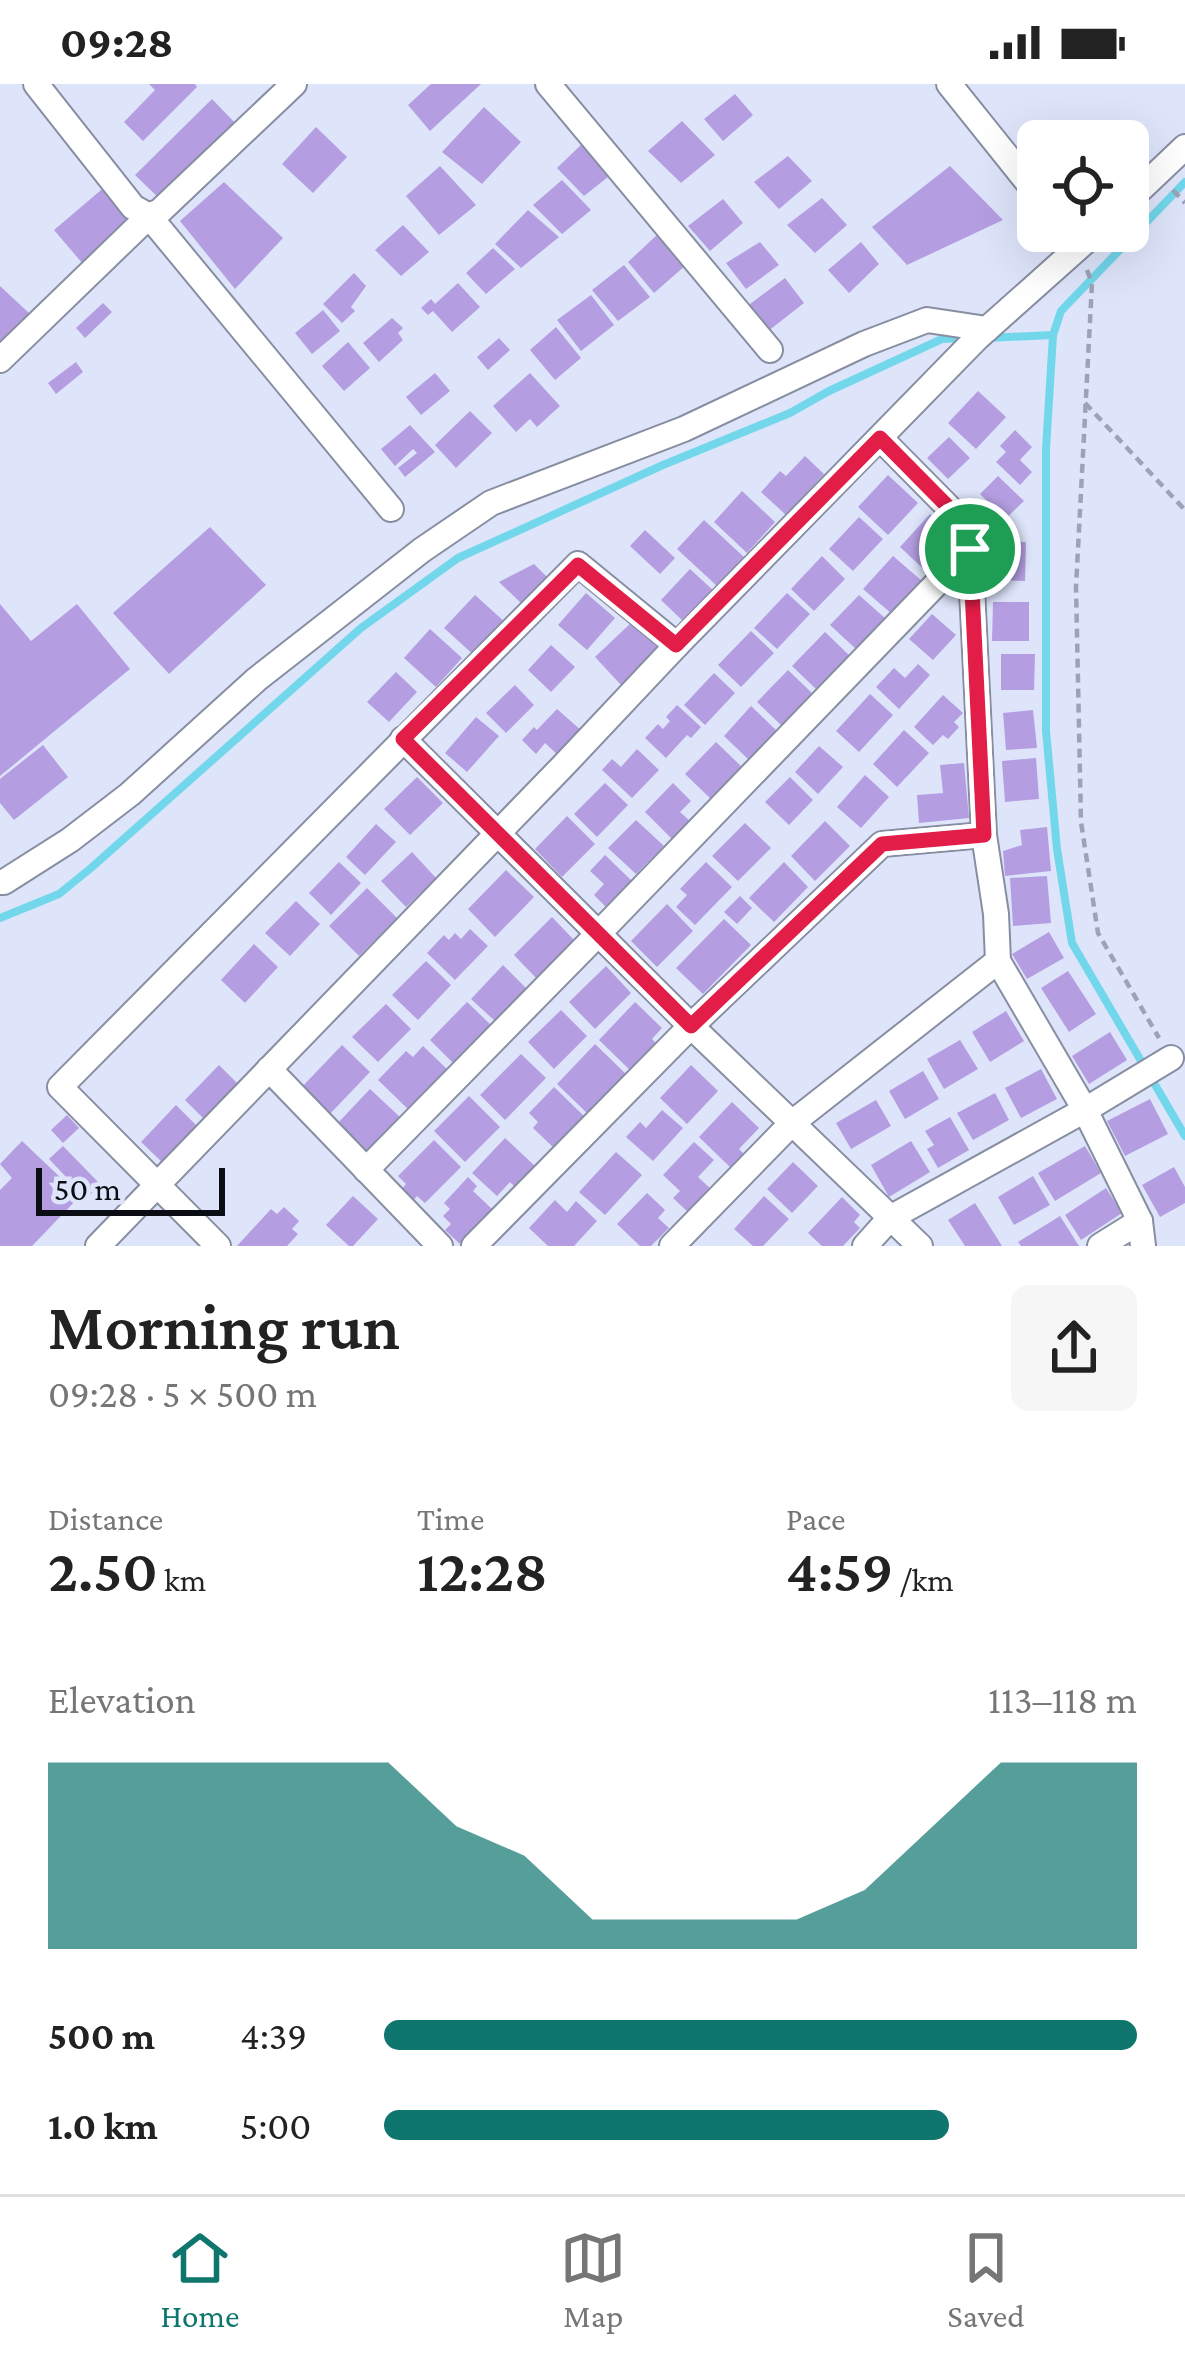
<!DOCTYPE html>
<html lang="en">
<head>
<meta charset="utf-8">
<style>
  :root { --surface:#fff; --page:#f6f6f6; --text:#222; --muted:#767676; --line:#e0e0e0; --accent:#0f766e }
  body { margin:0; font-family:"Crimson Pro",serif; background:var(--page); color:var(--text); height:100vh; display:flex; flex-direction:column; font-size:45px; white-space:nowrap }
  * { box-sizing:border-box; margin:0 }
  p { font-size:39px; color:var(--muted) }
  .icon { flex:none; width:66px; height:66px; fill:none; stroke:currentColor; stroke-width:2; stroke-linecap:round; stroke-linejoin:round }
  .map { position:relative; height:1162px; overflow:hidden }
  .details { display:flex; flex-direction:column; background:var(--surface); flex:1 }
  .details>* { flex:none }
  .fabs { position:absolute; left:1017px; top:36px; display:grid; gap:24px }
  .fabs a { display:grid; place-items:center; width:132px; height:132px; border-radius:18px; background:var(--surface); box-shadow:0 12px 48px #0002; font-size:60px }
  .scale { position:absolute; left:36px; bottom:30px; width:189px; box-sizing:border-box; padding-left:12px; border:6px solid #0a0d14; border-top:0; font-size:33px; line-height:42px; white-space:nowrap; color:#0a0d14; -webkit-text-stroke:9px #dee5fb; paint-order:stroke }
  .pin { position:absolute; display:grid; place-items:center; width:102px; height:102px; color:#fff; margin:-51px; border:6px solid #fff; border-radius:50%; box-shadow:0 3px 12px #0007 }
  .round { display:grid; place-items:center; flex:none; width:126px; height:126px; border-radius:18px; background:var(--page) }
  .headline { display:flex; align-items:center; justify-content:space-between; height:204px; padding:0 48px }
  h1 { font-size:66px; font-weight:600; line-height:90px }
  .figures { display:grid; grid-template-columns:repeat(3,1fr); gap:18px; height:204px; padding:12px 48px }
  .figures div { display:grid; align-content:center }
  .figures b { font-size:60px; font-weight:600 }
  .figures small { font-size:33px; font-weight:400 }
  .figures p { font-size:33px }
  .chart { height:336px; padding:24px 48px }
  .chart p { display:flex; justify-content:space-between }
  .chart svg { width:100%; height:216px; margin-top:12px; fill:var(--accent); opacity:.7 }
  ul { padding:0 48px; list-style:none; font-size:39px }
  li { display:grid; grid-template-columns:192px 144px 1fr; align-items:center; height:90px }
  li i { height:30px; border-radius:15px; background:var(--accent) }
  .status { display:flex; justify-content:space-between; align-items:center; height:84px; padding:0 60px; background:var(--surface); direction:ltr }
  .status svg { height:33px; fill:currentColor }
  .dock { display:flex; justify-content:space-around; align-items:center; height:168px; border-top:3px solid var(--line); background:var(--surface); font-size:33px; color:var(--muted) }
  .dock a { display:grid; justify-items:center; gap:6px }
  .dock .selected { color:var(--accent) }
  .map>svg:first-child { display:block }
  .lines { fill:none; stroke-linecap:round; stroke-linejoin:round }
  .stream { stroke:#72d7eb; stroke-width:8 }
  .building { fill:#b49ee1 }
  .minor-casing { stroke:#878ea1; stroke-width:28 }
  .path { stroke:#9da3b5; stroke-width:4.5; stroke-dasharray:9 6; stroke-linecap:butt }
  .minor { stroke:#fff; stroke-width:24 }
  .route-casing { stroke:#fff; stroke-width:24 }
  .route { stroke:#e11d48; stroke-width:15 }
</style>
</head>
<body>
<div class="status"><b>09:28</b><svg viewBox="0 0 49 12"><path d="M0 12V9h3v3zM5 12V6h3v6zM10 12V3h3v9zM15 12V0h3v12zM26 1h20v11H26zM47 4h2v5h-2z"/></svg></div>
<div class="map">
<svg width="1185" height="1162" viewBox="0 0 1185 1162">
  <rect width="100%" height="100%" fill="#dee5fb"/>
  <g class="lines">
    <g class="stream">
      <path d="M1053 251 1061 227 1185 98"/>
      <path d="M988 254 1053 251 1046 365V647L1057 765 1072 859 1185 1052"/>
      <path d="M0 834 59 810 91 784 361 544 458 474 663 381 790 329 829 307 942 255 967 254"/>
    </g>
  </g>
  <g class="building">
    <path d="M149 0H195L197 3 143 57 124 38 155 6Z"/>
    <path d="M431 0H481L430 47 408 21Z"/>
    <path d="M735 10 753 31 723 57 704 35Z"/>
    <path d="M212 15 238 42 162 117 135 91Z"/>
    <path d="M484 23 521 58 482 100 442 68Z"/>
    <path d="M682 37 715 71 681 99 648 67Z"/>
    <path d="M316 43 347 73 313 109 282 80Z"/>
    <path d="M585 57 613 89 584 112 557 84Z"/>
    <path d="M788 72 812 97 779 125 754 98Z"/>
    <path d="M440 82 476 121 439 151 406 112Z"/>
    <path d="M950 82 1003 136 907 181 872 143Z"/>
    <path d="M562 96 591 126 562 150 533 121Z"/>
    <path d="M224 98 283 154 235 205 180 137Z"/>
    <path d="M107 101 136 134 83 180 54 146Z"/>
    <path d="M822 114 847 141 815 169 787 141Z"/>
    <path d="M723 115 743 139 710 167 688 142Z"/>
    <path d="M528 126 559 153 521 184 495 160Z"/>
    <path d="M403 141 429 168 401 192 375 166Z"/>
    <path d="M659 149 686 181 654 209 628 178Z"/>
    <path d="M760 158 779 181 746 205 726 179Z"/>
    <path d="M861 158 879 180 849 209 828 186Z"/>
    <path d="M493 164 515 185 486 210 466 189Z"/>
    <path d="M624 181 650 213 618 237 592 206Z"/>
    <path d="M354 189 366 202 351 223 355 227 342 239 323 220Z"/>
    <path d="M785 194 804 219 767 248 746 223Z"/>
    <path d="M458 199 480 223 452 248 433 227 428 231 421 224 431 215 435 220Z"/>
    <path d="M0 202 30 230 0 257Z"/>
    <path d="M591 211 614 241 581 267 557 236Z"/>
    <path d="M103 219 112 228 85 254 76 244Z"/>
    <path d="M323 226 340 247 312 270 295 249Z"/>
    <path d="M392 234 403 244 398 249 403 256 379 278 363 259Z"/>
    <path d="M556 243 581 274 555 296 530 266Z"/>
    <path d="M499 254 510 266 488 286 477 273Z"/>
    <path d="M348 258 370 284 344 307 322 282Z"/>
    <path d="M76 278 83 288 56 310 48 299Z"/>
    <path d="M435 289 450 307 421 331 406 313Z"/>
    <path d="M530 289 560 322 537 343 530 335 516 348 493 322Z"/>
    <path d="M978 307 1006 333 976 365 948 339Z"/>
    <path d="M470 327 492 349 456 384 435 361Z"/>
    <path d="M410 341 435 368 405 393 398 384 417 369 413 365 395 382 381 365Z"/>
    <path d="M1015 346 1032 363 1020 376 1032 388 1020 401 996 378 1006 368 1000 362Z"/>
    <path d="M949 353 970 374 948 395 927 374Z"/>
    <path d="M805 372 824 390 786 431 761 408 780 387 786 392Z"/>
    <path d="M888 391 918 419 888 451 858 423Z"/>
    <path d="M998 392 1024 417 1005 435 980 410Z"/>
    <path d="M742 407 775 438 747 469 714 438Z"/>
    <path d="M930 430 960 458 930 491 900 463Z"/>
    <path d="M859 433 883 455 853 487 829 465Z"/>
    <path d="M704 436 744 473 717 502 677 465Z"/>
    <path d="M210 443 266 501 169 590 113 529Z"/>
    <path d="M645 446 675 474 660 490 630 462Z"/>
    <path d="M997 457 1026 458 1025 497 995 496Z"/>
    <path d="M822 472 845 495 814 527 791 505Z"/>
    <path d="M893 472 922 497 892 530 863 505Z"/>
    <path d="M534 480 547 493 522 520 499 498Z"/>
    <path d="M690 485 715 508 685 539 661 516Z"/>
    <path d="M586 509 615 534 587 566 558 541Z"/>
    <path d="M787 509 810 530 777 565 754 544Z"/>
    <path d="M475 511 507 540 476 573 444 544Z"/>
    <path d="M859 511 886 535 857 566 830 541Z"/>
    <path d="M993 518H1029V557H992Z"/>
    <path d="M0 520 31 557 77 520 130 585 0 692Z"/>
    <path d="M932 530 956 551 933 576 909 555Z"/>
    <path d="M633 537 659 565 621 601 595 573Z"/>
    <path d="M430 545 462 574 436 603 404 574Z"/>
    <path d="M751 547 774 569 741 603 718 581Z"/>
    <path d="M825 548 851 573 818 607 792 582Z"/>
    <path d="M551 561 575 583 551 608 528 586Z"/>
    <path d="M1001 570H1035L1034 606H1001Z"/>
    <path d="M918 580 930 591 899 625 876 603 894 584 905 594Z"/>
    <path d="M788 586 814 611 783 643 757 618Z"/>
    <path d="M396 588 417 608 389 638 367 618Z"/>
    <path d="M714 589 735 609 705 641 684 621Z"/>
    <path d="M515 601 534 621 506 649 486 629Z"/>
    <path d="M870 610 893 631 859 668 836 647Z"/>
    <path d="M943 611 963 629 954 638 959 643 948 655 943 651 933 661 914 643Z"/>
    <path d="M677 621 701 643 691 654 687 651 666 674 645 654 658 640 663 645 670 637 666 633Z"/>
    <path d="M751 622 778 648 750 677 724 652Z"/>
    <path d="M557 625 583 648 560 673 545 659 536 670 522 656 534 643 537 646Z"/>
    <path d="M1033 626 1037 664 1006 666 1003 629Z"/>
    <path d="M476 633 499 652 467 688 445 669Z"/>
    <path d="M904 646 929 669 897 703 873 680Z"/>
    <path d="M716 658 743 684 712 716 685 690Z"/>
    <path d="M43 661 68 693 14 736 0 719V695Z"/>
    <path d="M819 662 843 683 818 710 795 688Z"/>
    <path d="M637 665 659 686 632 714 602 686 612 675 621 683Z"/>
    <path d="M1036 674 1039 715 1005 718 1002 677Z"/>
    <path d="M964 679 969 734 919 739 917 711 943 709 940 681Z"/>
    <path d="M865 691 889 713 861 744 837 723Z"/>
    <path d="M417 693 443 719 410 751 384 725Z"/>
    <path d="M790 693 813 716 789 741 765 718Z"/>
    <path d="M605 699 628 721 597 753 574 730Z"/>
    <path d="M673 699 691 717 680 728 691 738 673 756 645 728Z"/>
    <path d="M567 732 595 760 562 793 535 765Z"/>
    <path d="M636 736 664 762 636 790 608 764Z"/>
    <path d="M825 737 850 762 815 797 791 772Z"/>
    <path d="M745 739 771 764 738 797 712 772Z"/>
    <path d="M376 740 396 758 365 791 346 773Z"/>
    <path d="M1047 743 1051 787 1005 792 1003 767 1022 761 1020 746Z"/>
    <path d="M412 768 436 794 406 823 381 797Z"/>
    <path d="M605 771 633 798 608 825 594 811 604 800 590 787Z"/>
    <path d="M339 778 361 799 331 831 309 809Z"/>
    <path d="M706 778 732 803 695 841 676 823 687 811 680 805Z"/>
    <path d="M784 778 808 803 774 838 749 814Z"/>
    <path d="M506 786 534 813 495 853 468 825Z"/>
    <path d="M1047 792 1051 839 1013 842 1010 794Z"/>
    <path d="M367 804 397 834 359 872 329 842Z"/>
    <path d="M740 812 752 824 737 840 724 828Z"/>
    <path d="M296 817 320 840 290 872 265 849Z"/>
    <path d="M667 820 693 847 657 883 631 857Z"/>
    <path d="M552 833 575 857 537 895 514 871Z"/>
    <path d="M724 835 751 861 703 910 676 884Z"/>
    <path d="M470 845 488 862 455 896 427 869 444 851 449 856 455 849 461 855Z"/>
    <path d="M1049 848 1064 874 1027 895 1012 870Z"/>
    <path d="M254 860 278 883 245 919 221 896Z"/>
    <path d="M426 877 451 901 418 936 392 911Z"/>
    <path d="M503 881 527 905 496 938 471 915Z"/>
    <path d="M606 882 631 909 595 945 569 918Z"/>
    <path d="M1068 887 1096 930 1069 948 1041 904Z"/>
    <path d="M467 918 492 942 455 981 430 956Z"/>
    <path d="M635 918 662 944 652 955 658 961 632 988 599 956Z"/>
    <path d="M386 920 411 945 378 978 352 953Z"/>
    <path d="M561 926 587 952 554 985 528 958Z"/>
    <path d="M1006 927 1024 957 990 978 972 948Z"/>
    <path d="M1110 948 1127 976 1089 1000 1072 972Z"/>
    <path d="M960 956 978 985 944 1005 927 975Z"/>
    <path d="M595 960 628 992 590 1032 557 1000Z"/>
    <path d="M342 961 370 988 328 1032 300 1005Z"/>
    <path d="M423 962 448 986 409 1026 378 996 406 967 413 973Z"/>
    <path d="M521 970 546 994 505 1036 480 1011Z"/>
    <path d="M219 981 240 1002 206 1037 185 1016Z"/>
    <path d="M691 981 718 1007 687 1040 660 1014Z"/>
    <path d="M1041 985 1057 1015 1021 1034 1005 1004Z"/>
    <path d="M923 987 939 1015 905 1035 889 1007Z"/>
    <path d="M554 1003 586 1034 556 1066 533 1044 538 1038 529 1029Z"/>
    <path d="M370 1005 400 1033 366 1068 337 1040Z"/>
    <path d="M995 1009 1009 1036 973 1056 957 1029Z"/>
    <path d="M469 1012 500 1043 465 1078 434 1047Z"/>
    <path d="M1150 1015 1168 1050 1125 1072 1107 1037Z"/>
    <path d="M876 1016 891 1042 851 1065 836 1039Z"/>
    <path d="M732 1018 759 1044 739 1065 745 1071 732 1085 699 1053Z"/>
    <path d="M176 1021 198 1043 163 1079 141 1058Z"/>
    <path d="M662 1026 683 1044 653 1077 626 1053 640 1038 646 1044Z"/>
    <path d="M67 1031 79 1044 63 1059 51 1046Z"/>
    <path d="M950 1033 969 1066 938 1084 927 1065 934 1061 925 1047Z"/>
    <path d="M505 1054 536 1083 517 1105 510 1098 497 1112 472 1089Z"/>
    <path d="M434 1056 461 1083 425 1119 417 1112 413 1117 401 1106 406 1100 398 1092Z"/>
    <path d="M22 1057 80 1112 32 1162H0V1106L12 1094 0 1080Z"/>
    <path d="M911 1057 930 1088 889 1113 871 1081Z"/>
    <path d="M694 1058 714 1076 698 1093 711 1105 689 1129 673 1114 680 1107 663 1091Z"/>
    <path d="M63 1062 101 1101 86 1114 49 1075Z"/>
    <path d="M1085 1062 1101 1089 1055 1117 1038 1089Z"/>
    <path d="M616 1068 642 1091 605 1131 579 1108Z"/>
    <path d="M793 1078 818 1102 792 1129 767 1105Z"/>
    <path d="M1174 1083 1185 1103V1119L1160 1133 1142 1101Z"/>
    <path d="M1033 1092 1050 1121 1014 1141 998 1113Z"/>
    <path d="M468 1093 477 1102 473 1107 492 1125 460 1160 445 1146 451 1140 443 1132 450 1125 444 1119Z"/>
    <path d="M1106 1104 1122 1129 1081 1156 1065 1131Z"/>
    <path d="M647 1109 665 1126 658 1134 669 1144 651 1162H640L617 1140Z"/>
    <path d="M353 1112 378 1135 353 1162H349L326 1141Z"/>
    <path d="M764 1112 789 1135 763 1162H753L734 1145Z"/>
    <path d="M842 1113 860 1131 854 1138 860 1144 843 1162H822L808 1149Z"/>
    <path d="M555 1116 567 1128 576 1117 597 1137 574 1162H548L529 1144Z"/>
    <path d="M975 1119 1002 1162H965L948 1136Z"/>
    <path d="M284 1123 299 1137 292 1145 298 1150 287 1162H237L271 1125 277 1130Z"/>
    <path d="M1060 1132 1079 1162H1021L1018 1158Z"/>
  </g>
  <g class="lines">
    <g class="minor-casing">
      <g id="minor">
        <path d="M36 0 133 123 149 132 391 425"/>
        <path d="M548 0 770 266"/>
        <path d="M949 0 1038 111"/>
        <path d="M1128 117 1185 63"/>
        <path d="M0 276 149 132 160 127 294 0"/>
        <path d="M880 354 964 439 970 465 984 751 996 830 998 877 1085 1026 1140 1137 1143 1162"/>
        <path d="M403 655 691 942 920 1162"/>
        <path d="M0 798H4L70 756 130 710 257 595 422 466 491 419 684 345 864 260 927 236 987 245"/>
        <path d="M269 985 440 1162"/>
        <path d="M366 1086 599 849 970 465"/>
        <path d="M98 1162 562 683 677 561 977 254 1097 147"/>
        <path d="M218 1162 60 1003 578 480 677 561"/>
        <path d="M474 1162 691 942 882 760 984 751"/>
        <path d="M672 1162 792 1039 998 877"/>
        <path d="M865 1162 890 1134 1085 1026 1171 974"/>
        <path d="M1100 1162 1140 1137"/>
      </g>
    </g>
    <g class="path">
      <path d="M1173 106 1185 119"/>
      <path d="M1087 186 1092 199 1076 503 1081 738 1098 849 1159 954"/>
      <path d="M1085 319 1185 426"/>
    </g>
    <use href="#minor" class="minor"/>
  </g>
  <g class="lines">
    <g class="route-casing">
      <path id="route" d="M880 354 964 439 970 465 984 751 882 760 691 942 403 655 578 481 676 561Z"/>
    </g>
    <use href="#route" class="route"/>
  </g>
</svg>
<div class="fabs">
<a><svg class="icon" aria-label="locate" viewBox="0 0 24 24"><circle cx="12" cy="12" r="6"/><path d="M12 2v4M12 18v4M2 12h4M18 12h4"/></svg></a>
</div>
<div class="scale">50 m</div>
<div class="pin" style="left:970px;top:465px;background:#1e9e55"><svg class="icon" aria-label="arrive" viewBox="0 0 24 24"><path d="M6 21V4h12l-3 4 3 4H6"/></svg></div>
</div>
<section class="details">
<div class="headline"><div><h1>Morning run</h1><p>09:28 · 5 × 500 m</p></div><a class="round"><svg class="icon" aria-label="share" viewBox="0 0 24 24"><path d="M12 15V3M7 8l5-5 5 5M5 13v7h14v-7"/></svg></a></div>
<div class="figures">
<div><p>Distance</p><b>2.50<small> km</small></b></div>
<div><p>Time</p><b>12:28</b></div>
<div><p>Pace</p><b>4:59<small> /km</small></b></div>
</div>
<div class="chart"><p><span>Elevation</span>113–118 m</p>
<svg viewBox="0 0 160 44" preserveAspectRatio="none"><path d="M0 44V6L10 6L20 6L30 6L40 6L50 6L60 19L70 25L80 38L90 38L100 38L110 38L120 32L130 19L140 6L150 6L160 6V44z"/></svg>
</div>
<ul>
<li><b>500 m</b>4:39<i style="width:100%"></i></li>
<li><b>1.0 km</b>5:00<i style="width:75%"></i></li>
</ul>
</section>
<nav class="dock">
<a class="selected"><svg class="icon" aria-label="home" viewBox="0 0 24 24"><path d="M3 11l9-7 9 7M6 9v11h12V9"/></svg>Home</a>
<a><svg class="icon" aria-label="map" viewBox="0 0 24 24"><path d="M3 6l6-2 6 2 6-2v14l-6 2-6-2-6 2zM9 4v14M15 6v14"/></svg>Map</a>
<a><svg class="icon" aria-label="saved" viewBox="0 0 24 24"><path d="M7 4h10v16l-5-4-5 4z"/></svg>Saved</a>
</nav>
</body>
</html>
